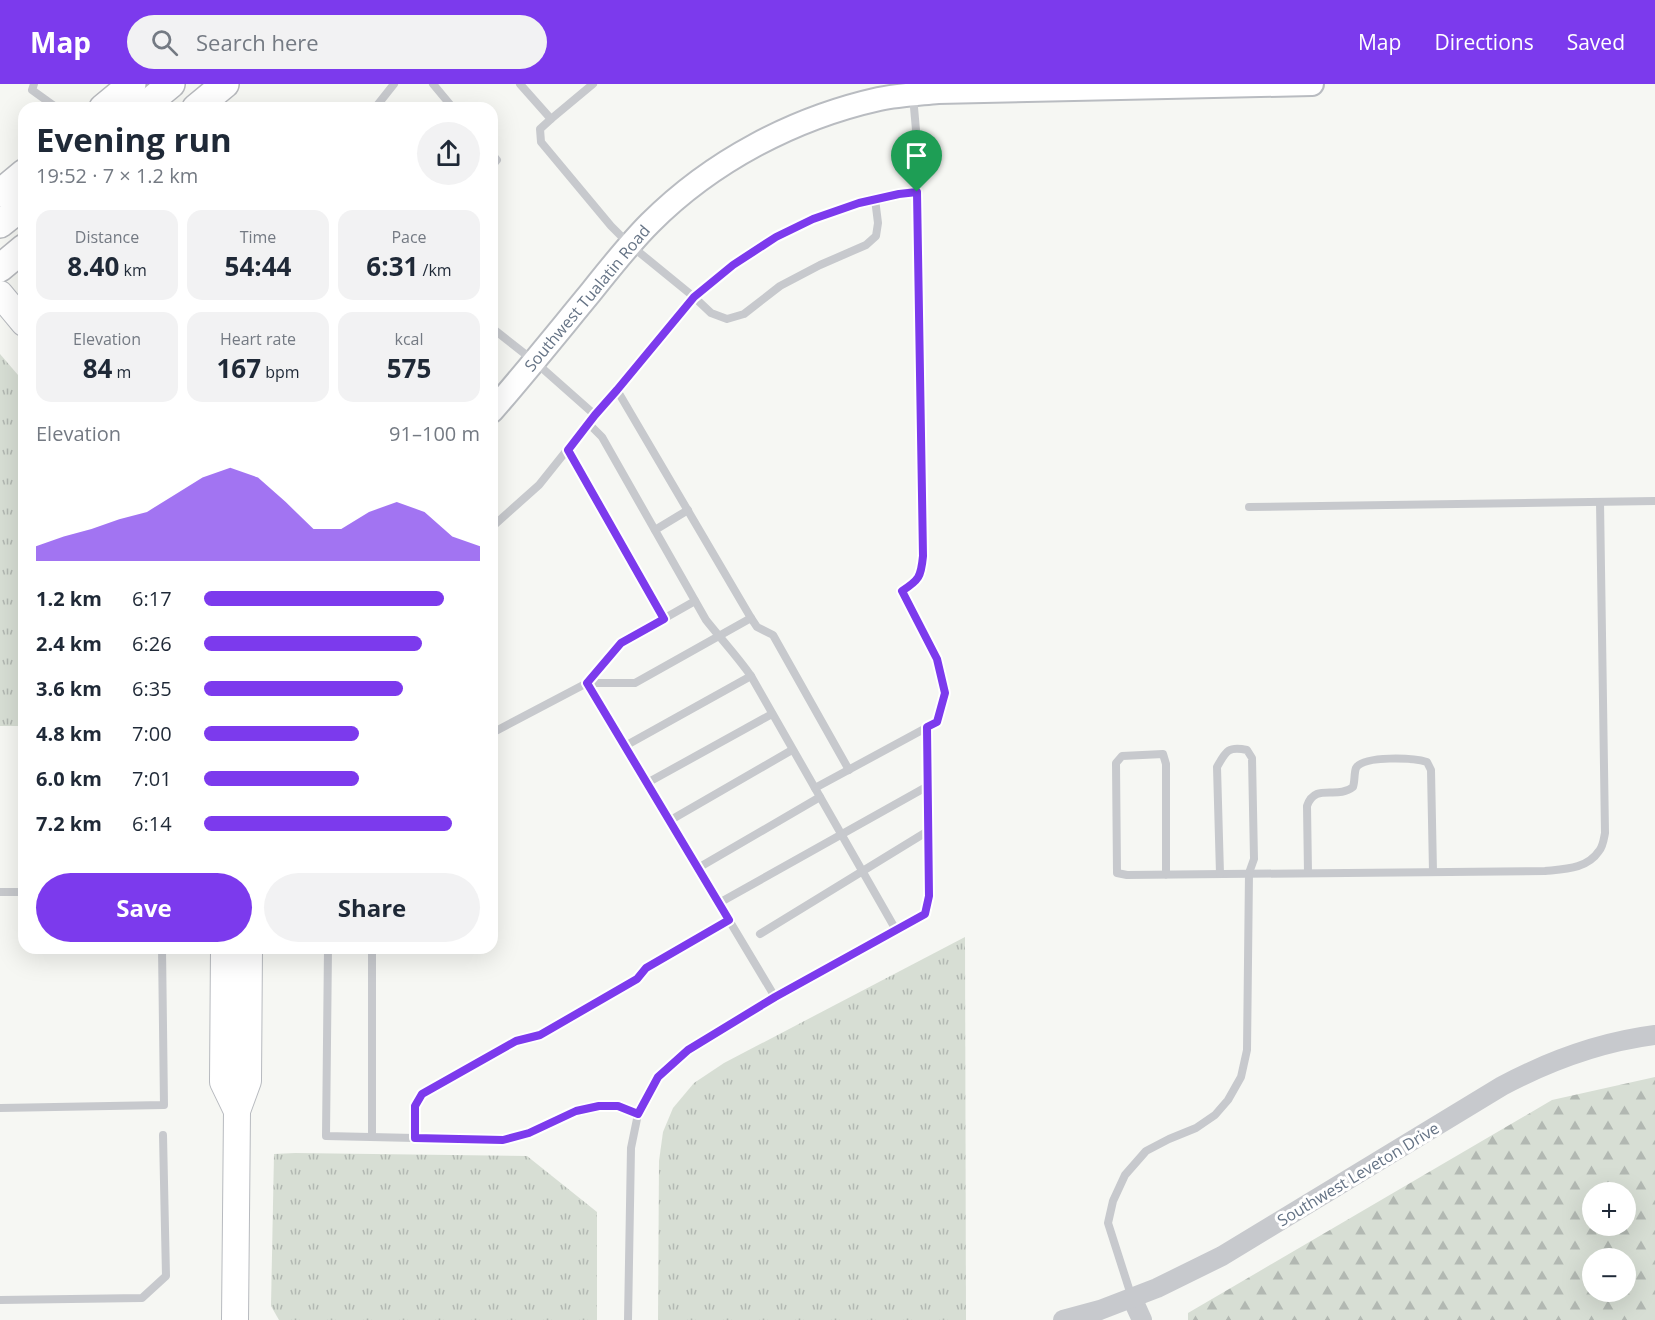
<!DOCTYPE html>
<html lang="en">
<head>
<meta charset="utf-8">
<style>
  :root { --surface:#fff; --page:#f2f2f3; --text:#1f2937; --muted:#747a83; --accent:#7c3aed }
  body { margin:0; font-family:"Open Sans",sans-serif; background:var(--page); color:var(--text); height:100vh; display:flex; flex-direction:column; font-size:22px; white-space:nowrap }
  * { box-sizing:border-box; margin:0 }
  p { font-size:20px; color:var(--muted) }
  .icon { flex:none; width:33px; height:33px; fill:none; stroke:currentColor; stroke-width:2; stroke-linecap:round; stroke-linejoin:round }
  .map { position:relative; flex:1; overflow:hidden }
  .sheet { position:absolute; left:18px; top:18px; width:480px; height:852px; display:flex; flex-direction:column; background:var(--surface); border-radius:18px; box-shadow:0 6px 24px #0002 }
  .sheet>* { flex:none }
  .tools { position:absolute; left:1582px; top:1098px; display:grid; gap:12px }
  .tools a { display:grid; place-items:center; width:54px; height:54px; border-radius:50%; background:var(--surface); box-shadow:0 6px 24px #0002; font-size:30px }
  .pin { position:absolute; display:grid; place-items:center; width:51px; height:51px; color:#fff; margin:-62px -26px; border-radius:50% 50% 50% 0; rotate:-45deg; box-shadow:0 0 6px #0007 }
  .pin .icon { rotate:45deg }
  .round { display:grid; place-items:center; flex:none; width:63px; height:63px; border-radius:32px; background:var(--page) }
  .overview { display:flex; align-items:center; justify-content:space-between; height:102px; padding:0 18px }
  h1 { font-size:33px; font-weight:700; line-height:45px }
  .metrics { display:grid; grid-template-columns:repeat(3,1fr); gap:9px; height:102px; padding:6px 18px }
  .metrics div { display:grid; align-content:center; border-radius:15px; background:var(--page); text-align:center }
  .metrics b { font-size:26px; font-weight:700 }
  .metrics small { font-size:16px; font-weight:400 }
  .metrics p { font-size:16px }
  .chart { height:168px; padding:12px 18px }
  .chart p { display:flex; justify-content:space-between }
  .chart svg { width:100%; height:108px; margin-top:6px; fill:var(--accent); opacity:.7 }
  .action { display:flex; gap:12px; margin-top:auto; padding:12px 18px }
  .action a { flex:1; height:69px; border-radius:36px; background:var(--accent); color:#fff; font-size:24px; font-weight:700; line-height:69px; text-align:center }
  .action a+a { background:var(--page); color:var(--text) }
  ul { padding:0 18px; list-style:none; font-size:20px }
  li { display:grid; grid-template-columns:96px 72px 1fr; align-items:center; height:45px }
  li i { height:15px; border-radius:8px; background:var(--accent) }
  header { display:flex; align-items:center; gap:36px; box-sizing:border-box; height:84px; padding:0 30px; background:var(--accent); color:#fff }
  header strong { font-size:28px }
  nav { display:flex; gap:33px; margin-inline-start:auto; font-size:21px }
  .search { width:420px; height:54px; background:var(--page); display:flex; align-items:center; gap:15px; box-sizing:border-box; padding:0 21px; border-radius:33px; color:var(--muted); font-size:22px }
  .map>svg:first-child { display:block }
  .grass { fill:url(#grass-tufts) }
  .forest { fill:url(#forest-firs); fill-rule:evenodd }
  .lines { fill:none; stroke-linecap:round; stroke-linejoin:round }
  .secondary-casing { stroke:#b9bcc1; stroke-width:26 }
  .primary-casing { stroke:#b7babf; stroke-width:28 }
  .trunk-casing { stroke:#b7b9bd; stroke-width:30 }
  .service { stroke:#c7c9cd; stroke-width:8 }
  .tertiary { stroke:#c7c9cd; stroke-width:20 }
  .secondary { stroke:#fff; stroke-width:22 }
  .primary { stroke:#fff; stroke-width:26 }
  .trunk { stroke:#fff; stroke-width:27 }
  .route-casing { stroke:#fff; stroke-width:12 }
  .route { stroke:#7c3aed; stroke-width:8 }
  .labels { text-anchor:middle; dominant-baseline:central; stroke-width:6; stroke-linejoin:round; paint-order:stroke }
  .street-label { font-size:16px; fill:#657385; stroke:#fff }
</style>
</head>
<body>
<header>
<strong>Map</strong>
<div class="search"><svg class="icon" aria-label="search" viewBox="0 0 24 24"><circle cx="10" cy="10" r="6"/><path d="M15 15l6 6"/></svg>Search here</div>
<nav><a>Map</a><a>Directions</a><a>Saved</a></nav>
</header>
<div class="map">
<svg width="1655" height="1236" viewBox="0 0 1655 1236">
  <defs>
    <pattern id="grass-tufts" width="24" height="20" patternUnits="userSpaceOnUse" patternTransform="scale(1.5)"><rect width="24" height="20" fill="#d7ded4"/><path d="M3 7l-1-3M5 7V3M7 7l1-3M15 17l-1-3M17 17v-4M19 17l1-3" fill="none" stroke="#b2b8b2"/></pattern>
    <pattern id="forest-firs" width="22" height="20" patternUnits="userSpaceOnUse" patternTransform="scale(1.5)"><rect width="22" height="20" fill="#d7ded4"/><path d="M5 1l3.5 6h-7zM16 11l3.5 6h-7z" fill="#b2b8b2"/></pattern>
  </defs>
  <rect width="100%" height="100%" fill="#f6f7f3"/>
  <g class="grass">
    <path d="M0 270 24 298V642H0Z"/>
    <path d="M965 853 966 1236H658L659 1077 663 1048 673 1024 694 999 724 979Z"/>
    <path d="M295 1069 527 1072 597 1128V1236H279L271 1222 274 1070Z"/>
  </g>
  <path class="forest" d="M1655 993V1236H1188V1229L1552 1016ZM1593 1108H1626V1142H1593ZM1593 1174H1626V1208H1593Z"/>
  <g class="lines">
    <g class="secondary-casing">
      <path id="secondary" d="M492 327C526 288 558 248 591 208 610 184 629 160 650 139 712 77 794 34 879 15 898 11 918 10 938 8L1312 0"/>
    </g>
    <g class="primary-casing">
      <g id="primary">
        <path d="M0 210 24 239"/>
        <path d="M224 864 223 998 237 1027"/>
        <path d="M235 1236 237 1027 248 997 249 864"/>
      </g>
    </g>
    <g class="trunk-casing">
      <g id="trunk">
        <path d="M103 24 132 0"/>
        <path d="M142 24 171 0"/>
        <path d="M196 24 225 0"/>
        <path d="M0 109 24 89"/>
        <path d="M0 140 24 121"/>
        <path d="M0 184 24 164"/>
      </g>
    </g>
    <g class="service">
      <path d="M34 0 32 6 57 24"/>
      <path d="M433 0 453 24"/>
      <path d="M520 0 551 35 593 0"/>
      <path d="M375 24 394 0"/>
      <path d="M551 35 540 45 541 58 611 142 629 160 694 213 711 229 727 235 744 230 780 202 820 181 866 161 876 152 878 139 875 115"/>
      <path d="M492 70 497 76 492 82"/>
      <path d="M492 244 534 277 595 331"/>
      <path d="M617 306 751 534 757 543 773 551 849 686"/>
      <path d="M588 339 602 353 706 536C721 555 737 572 751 592L896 846 775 913 688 966 658 993 638 1030 631 1064 628 1236"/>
      <path d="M568 366 664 535"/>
      <path d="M1249 423 1655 417"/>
      <path d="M492 443 539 401 595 331 617 306 694 213 733 181 776 153 813 135 859 119 899 110 917 108"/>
      <path d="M655 446 688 426"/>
      <path d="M695 517 621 559 587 599 775 913"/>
      <path d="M492 649 587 599H635L751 534"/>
      <path d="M625 662 751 592"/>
      <path d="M647 699 772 630"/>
      <path d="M815 704 937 638 945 610 937 575 902 507C919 496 921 493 923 472L916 46 913 12"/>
      <path d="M669 737 792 666"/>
      <path d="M698 784 820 713"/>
      <path d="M1308 789 1307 722C1315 698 1337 716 1353 703 1355 697 1354 689 1356 684 1364 671 1414 674 1427 678L1431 686 1433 788"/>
      <path d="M1166 791V680L1163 670 1122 672 1116 679 1117 789 1127 791 1545 787C1565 785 1587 785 1599 767 1603 763 1604 754 1605 749L1600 418"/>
      <path d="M0 808H24"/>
      <path d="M719 819 928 702"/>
      <path d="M896 846 925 830 929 812 927 643"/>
      <path d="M760 850 928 747"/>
      <path d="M328 864 326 1052 503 1056 529 1049 576 1027 599 1022 618 1021 638 1030"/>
      <path d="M0 1024 164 1021 162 864"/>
      <path d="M372 1053V864"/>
      <path d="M415 1054V1022L422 1010 516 957 540 951 637 895 646 884 729 836"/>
      <path d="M1132 1214 1108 1139 1113 1117 1125 1091 1146 1067 1169 1055 1196 1044 1215 1031 1228 1016 1241 993 1247 966 1249 789 1254 775 1252 674 1247 666C1228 662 1226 667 1217 683L1220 790"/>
      <path d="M0 1216 142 1214 166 1192 163 1051"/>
    </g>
    <g class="tertiary">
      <path d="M1132 1214 1142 1236"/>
      <path d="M1063 1236 1100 1226 1157 1204 1222 1172 1502 1002C1551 976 1600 958 1655 951"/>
    </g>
    <use href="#secondary" class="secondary"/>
    <use href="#primary" class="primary"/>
    <use href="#trunk" class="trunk"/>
  </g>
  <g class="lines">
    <g class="route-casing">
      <path id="route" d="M917 108 923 472C921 493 919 496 902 507L937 575 945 609 937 638 927 643 929 812 925 830 775 913 688 966 658 993 638 1030 618 1022H599L576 1027 529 1049 503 1056 415 1054V1022L422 1010 516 957 540 951 637 895 646 884 729 836 587 599 621 559 664 535 568 366 595 331 617 306 694 213 733 181 776 153 813 135 859 119 899 110Z"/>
    </g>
    <use href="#route" class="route"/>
  </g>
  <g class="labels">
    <g class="street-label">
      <text transform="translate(587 214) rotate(-50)">Southwest Tualatin Road</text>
      <text transform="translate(1358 1090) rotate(-31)">Southwest Leveton Drive</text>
    </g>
  </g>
</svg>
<div class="tools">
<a>+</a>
<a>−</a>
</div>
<div class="pin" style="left:917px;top:108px;background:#1e9e55"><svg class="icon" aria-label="arrive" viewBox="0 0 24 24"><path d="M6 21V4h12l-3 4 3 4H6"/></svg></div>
<section class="sheet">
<div class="overview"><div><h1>Evening run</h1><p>19:52 · 7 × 1.2 km</p></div><a class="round"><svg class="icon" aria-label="share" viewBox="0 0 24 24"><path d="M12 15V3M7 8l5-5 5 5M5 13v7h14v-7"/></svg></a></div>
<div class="metrics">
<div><p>Distance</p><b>8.40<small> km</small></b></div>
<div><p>Time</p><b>54:44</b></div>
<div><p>Pace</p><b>6:31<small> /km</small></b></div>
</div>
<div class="metrics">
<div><p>Elevation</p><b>84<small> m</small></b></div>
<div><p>Heart rate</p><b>167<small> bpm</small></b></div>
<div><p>kcal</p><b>575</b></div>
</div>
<div class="chart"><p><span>Elevation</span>91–100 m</p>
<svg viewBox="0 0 160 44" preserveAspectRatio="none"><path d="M0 44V38L10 34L20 31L30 27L40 24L50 17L60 10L70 6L80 10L90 20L100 31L110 31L120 24L130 20L140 24L150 34L160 38V44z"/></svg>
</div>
<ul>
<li><b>1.2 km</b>6:17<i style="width:87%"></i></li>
<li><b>2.4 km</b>6:26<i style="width:79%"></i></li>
<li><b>3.6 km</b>6:35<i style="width:72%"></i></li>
<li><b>4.8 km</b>7:00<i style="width:56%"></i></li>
<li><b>6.0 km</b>7:01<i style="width:56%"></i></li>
<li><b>7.2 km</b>6:14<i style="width:90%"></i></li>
</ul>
<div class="action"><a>Save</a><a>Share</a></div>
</section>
</div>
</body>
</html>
